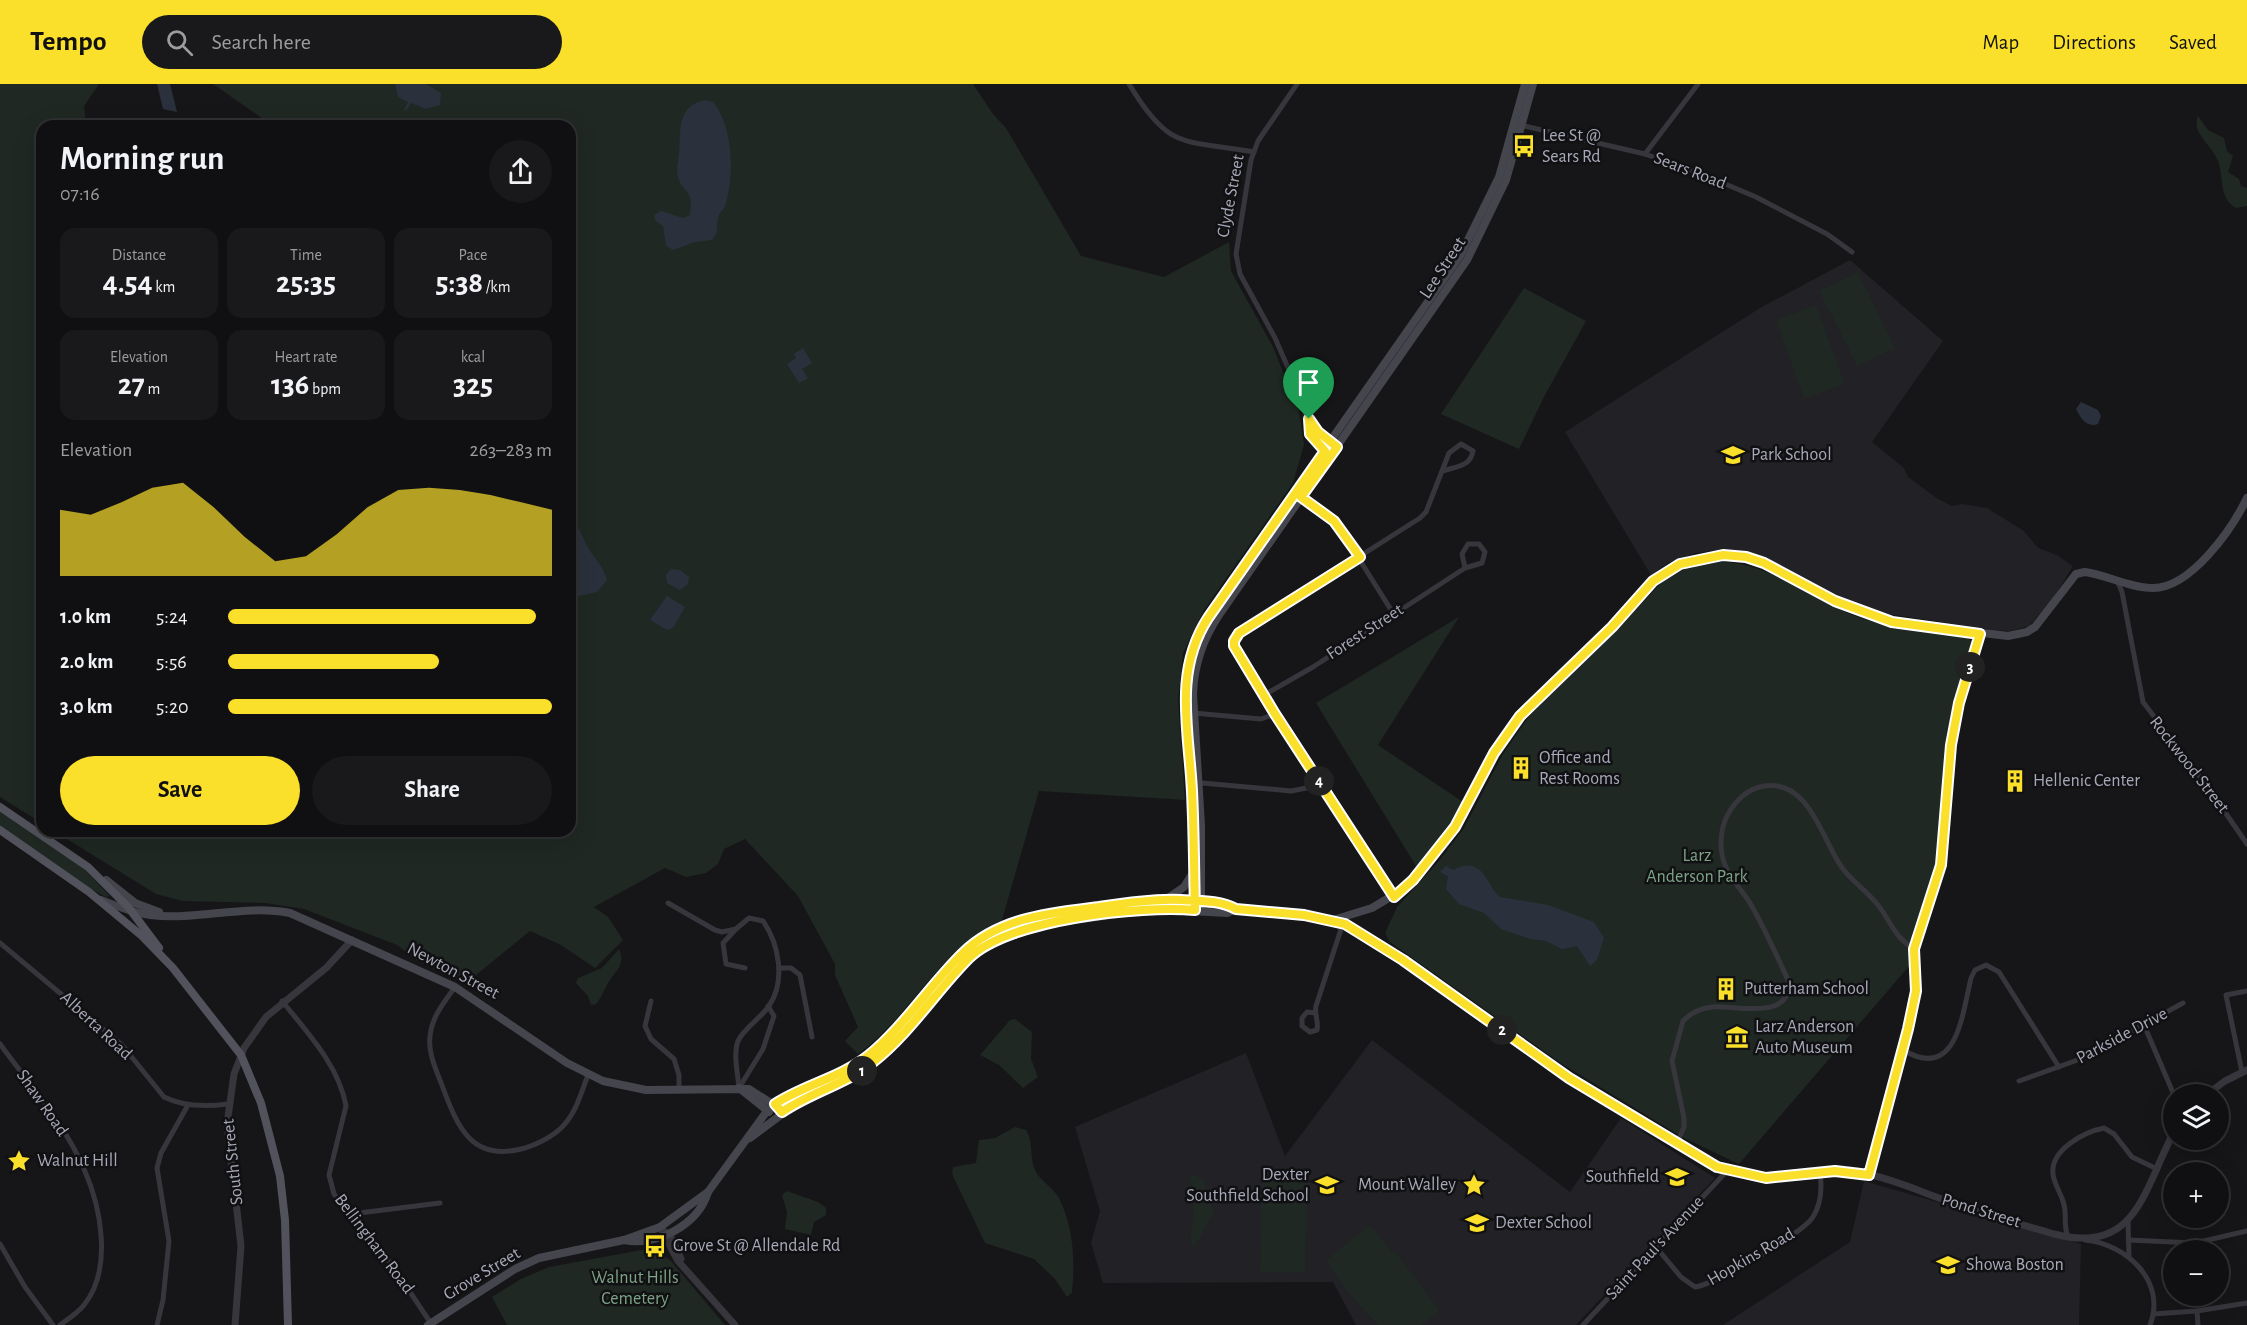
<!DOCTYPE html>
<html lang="en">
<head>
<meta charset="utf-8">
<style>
  :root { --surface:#101012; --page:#19191b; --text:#f1f3f6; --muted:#9c9d9f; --line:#303032; --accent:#fadf2b }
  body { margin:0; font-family:"Alegreya Sans",sans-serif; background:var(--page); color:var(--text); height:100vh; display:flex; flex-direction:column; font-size:22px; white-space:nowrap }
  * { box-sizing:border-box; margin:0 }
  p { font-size:20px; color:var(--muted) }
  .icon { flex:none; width:33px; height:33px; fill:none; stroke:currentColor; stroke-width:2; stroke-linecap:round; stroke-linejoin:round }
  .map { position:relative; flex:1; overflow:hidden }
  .side { position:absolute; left:36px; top:36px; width:540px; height:717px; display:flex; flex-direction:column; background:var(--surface); border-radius:18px; box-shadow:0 6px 24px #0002,0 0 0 2px var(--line) }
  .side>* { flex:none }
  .controls { position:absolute; left:2163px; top:1000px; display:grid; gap:12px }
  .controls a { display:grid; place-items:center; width:66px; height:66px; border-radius:50%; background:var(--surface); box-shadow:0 6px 24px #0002,0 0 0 2px var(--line); font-size:30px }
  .pin { position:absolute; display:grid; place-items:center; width:51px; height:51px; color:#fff; margin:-62px -26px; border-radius:50% 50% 50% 0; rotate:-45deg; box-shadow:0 0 6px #0007 }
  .pin .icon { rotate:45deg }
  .km { position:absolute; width:30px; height:30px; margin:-15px; border-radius:50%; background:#222; color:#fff; font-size:16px; line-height:30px; text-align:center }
  .round { display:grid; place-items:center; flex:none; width:63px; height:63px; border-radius:32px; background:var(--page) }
  .head { display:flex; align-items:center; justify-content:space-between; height:102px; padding:0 24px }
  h1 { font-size:33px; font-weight:700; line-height:45px }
  .stats { display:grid; grid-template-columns:repeat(3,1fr); gap:9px; height:102px; padding:6px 24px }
  .stats div { display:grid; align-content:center; border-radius:15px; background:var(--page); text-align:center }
  .stats b { font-size:30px; font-weight:700 }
  .stats small { font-size:16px; font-weight:400 }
  .stats p { font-size:16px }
  .chart { height:168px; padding:12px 24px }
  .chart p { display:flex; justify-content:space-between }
  .chart svg { width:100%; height:108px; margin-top:6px; fill:var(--accent); opacity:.7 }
  .cta { display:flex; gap:12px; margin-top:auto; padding:12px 24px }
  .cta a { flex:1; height:69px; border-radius:36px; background:var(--accent); color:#111; font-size:24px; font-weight:700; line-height:69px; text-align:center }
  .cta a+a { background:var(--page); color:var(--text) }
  ul { padding:0 24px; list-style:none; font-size:20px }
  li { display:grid; grid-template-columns:96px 72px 1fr; align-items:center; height:45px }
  li i { height:15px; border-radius:8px; background:var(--accent) }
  header { display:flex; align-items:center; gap:36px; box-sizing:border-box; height:84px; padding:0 30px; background:var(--accent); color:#111 }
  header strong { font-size:28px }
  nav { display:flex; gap:33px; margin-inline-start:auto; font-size:21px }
  .search { width:420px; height:54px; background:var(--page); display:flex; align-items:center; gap:15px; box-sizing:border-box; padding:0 21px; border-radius:33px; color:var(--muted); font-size:22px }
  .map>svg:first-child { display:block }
  .built { fill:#222125 }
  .green { fill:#1f2822 }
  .water { fill:#2b313c }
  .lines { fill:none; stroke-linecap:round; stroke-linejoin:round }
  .minor { stroke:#37363d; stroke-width:5 }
  .tertiary { stroke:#37363d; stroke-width:7 }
  .secondary { stroke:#44454d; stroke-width:8 }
  .primary { stroke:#52525c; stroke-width:8 }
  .route-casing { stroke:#fff; stroke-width:12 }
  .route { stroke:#fadf2b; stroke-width:8 }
  .labels { text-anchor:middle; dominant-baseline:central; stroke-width:5; stroke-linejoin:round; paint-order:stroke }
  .poi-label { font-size:18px; fill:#a7a9b8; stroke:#111113; text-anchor:start }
  .street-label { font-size:18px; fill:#a7a9b8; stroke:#111113 }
  .park-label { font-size:18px; fill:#7da487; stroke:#111113 }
</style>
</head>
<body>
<header>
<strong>Tempo</strong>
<div class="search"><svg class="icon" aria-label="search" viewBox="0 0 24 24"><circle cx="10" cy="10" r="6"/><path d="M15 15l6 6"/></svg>Search here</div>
<nav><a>Map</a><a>Directions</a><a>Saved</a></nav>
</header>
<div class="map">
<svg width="2247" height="1241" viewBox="0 0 2247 1241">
  <rect width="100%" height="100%" fill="#161618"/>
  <g class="built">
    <path d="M1850 176 1943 257 1872 358 1904 384 1908 393 1938 415 1952 422 1962 420 1987 424 2024 447 2038 464 2057 471 2073 482 2053 514 2029 542 2010 547 1993 546 1881 529 1825 506 1768 476 1740 467 1717 466 1696 469 1668 479 1651 491 1565 348 1760 224Z"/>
    <path d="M1372 956 1570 1108 1621 1034 1715 1094 1576 1241H1356L1333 1198 1103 1199 1091 1159 1100 1127 1075 1043 1246 969 1285 1072Z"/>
    <path d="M1864 1097 2081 1160 2079 1241H1723L1850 1158Z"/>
  </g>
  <g class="green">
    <path d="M0 0H99L84 22 86 42H42V739L0 713Z"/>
    <path d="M213 0H973L993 30 1006 44 1081 172 1164 193 1229 158 1231 187 1273 263 1299 328 1304 361 1293 399 1204 526 1183 569 1178 616 1185 716 1039 707 1002 836C940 864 911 932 858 970L845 957 858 943 835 891V880L798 812 745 755 724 765 718 780 706 789 686 793 665 784 594 823 608 833 623 856 595 884 561 861 530 847 465 900 418 877 397 861 304 825 265 819 183 817 156 810 54 747H570V42H266L269 39Z"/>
    <path d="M2198 32 2208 46 2224 54 2227 67 2233 72 2228 88 2239 95 2241 102 2247 104V122L2236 124C2216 112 2226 91 2216 73 2210 60 2191 48 2198 32Z"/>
    <path d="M1858 188 1895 264 1857 282 1819 207Z"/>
    <path d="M1524 204 1586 237 1545 311 1519 365 1441 330Z"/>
    <path d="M1816 221 1845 300 1804 315 1776 236Z"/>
    <path d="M1718 478C1767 477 1806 513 1850 530 1888 545 1927 549 1968 554L1971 558 1947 649 1936 780 1930 804 1913 848 1910 881 1739 1080 1684 1054 1562 980 1390 858 1385 849 1397 823 1439 777 1464 744 1503 670 1530 631 1610 553 1662 498 1687 484Z"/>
    <path d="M1459 533 1378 661 1463 718 1451 739 1416 782 1316 619Z"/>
    <path d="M0 728 82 783 110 812 106 813 83 801 0 743Z"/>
    <path d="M619 865C626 881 616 886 608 899 604 906 601 914 596 920L591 921 588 912 576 899 578 894 602 884Z"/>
    <path d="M1015 935 1032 948 1031 975 1038 993 1023 1004 999 981 980 971 1010 936Z"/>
    <path d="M1015 1043 1026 1046C1034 1059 1029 1073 1035 1086 1041 1098 1053 1103 1059 1114 1074 1144 1075 1178 1072 1209L1067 1213 1055 1195 1034 1175 985 1159 952 1090 953 1083 976 1079 979 1056 995 1054Z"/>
    <path d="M1262 1086 1308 1087 1305 1189 1260 1188Z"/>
    <path d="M1195 1091 1204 1096 1214 1129 1194 1164 1190 1155 1195 1111 1189 1093Z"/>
    <path d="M787 1107 818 1118 826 1124V1131L814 1138 811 1151 785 1145 787 1128 782 1111Z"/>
    <path d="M1368 1142 1372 1143 1392 1168H1396L1438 1224V1229L1422 1241H1378L1347 1207 1328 1179V1175Z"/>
    <path d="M647 1165 661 1170 671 1177 725 1241H507L492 1213 521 1195 549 1183Z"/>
  </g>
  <g class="water">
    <path d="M157 0H170L177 28 163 25Z"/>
    <path d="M395 0H426L441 9 440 21 426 25 411 19 406 27 404 26 408 18 398 13Z"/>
    <path d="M705 16 713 18C733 41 735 93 725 122 723 126 719 129 718 134 716 143 719 149 712 156L695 158 673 166 666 162 663 142 656 137 654 131 661 127 683 134 690 131C694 103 683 111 678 93 676 85 678 78 679 70 681 46 676 23 705 16Z"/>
    <path d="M803 264 812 279 802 285 808 294 799 299 787 280 796 274 794 270Z"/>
    <path d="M2081 318 2098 326 2101 332 2098 340C2087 344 2081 335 2076 325Z"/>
    <path d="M570 432C578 441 582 451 587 462 594 474 603 482 607 496L597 508 570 514Z"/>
    <path d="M671 485 680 486 689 493 688 500 680 506 667 499 666 491Z"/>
    <path d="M667 512 685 523 673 544 667 546 650 536Z"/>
    <path d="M1446 782 1453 786C1484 770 1486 802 1500 813L1548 821 1594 838 1604 854 1597 876 1590 882 1577 862 1562 865 1546 857 1530 855 1501 845 1484 829 1459 820 1446 805 1448 792 1440 788Z"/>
  </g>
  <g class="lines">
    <g class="minor">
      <path d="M1129 0C1170 68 1183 55 1254 68"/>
      <path d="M1297 0 1258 57 1251 76 1236 170 1240 190 1275 254 1303 318 1310 350 1325 367"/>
      <path d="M1520 41 1645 70 1704 91 1756 113 1827 150 1852 168"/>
      <path d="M1645 70 1698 0"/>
      <path d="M1309 335 1319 349 1331 358"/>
      <path d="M1300 412 1339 443 1393 529"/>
      <path d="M2117 496 2122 508 2143 618 2207 702 2247 760"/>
      <path d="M1264 611 1313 583 1465 484 1462 470 1468 460H1479L1485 468 1482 479 1465 484"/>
      <path d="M1193 629 1261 635 1275 630"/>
      <path d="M1191 698 1291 707 1322 701"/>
      <path d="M1394 812 1275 630 1243 580 1234 557 1239 549 1420 434 1426 428 1449 369 1461 360 1473 367C1470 383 1457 382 1443 387"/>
      <path d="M668 819 715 846 722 848 736 845 723 859 726 880 745 884"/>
      <path d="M736 845 749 834 763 837C779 860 786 897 769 922 761 934 744 944 738 957 733 970 738 991 739 1004"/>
      <path d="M0 859 122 961 164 1013C184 1023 206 1023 228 1020"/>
      <path d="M779 884H791L800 891 812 953"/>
      <path d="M455 903C446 916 434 930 431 946 426 967 436 985 443 1004 458 1044 472 1077 521 1065 534 1062 552 1053 561 1044 576 1030 581 1009 588 991"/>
      <path d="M282 917C307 948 339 982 346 1022L329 1091 334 1110 392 1181 432 1241"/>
      <path d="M651 917 645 942 651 955 674 975 679 991V1007"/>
      <path d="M1315 929 1307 928 1302 934V942L1310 948 1317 946C1319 937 1314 931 1316 922L1343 839"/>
      <path d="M2144 941 2174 1011"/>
      <path d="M0 960C29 1000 65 1040 84 1085 101 1123 113 1185 84 1221 78 1229 68 1235 60 1241"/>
      <path d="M1903 966C1957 998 1962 931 1971 894L1975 886 1986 881 1999 888 2059 983"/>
      <path d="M2242 988 2226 911 2247 907"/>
      <path d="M2019 997 2083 974 2183 919"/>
      <path d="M739 1004 763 965 774 932 768 922"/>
      <path d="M1677 1059 1684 1043V1034L1672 977 1683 937C1691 929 1701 924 1712 923 1737 921 1793 938 1788 896 1776 870 1764 843 1750 819 1742 806 1730 795 1725 781 1719 766 1720 746 1727 732 1735 717 1747 705 1764 702 1810 695 1822 757 1843 785 1853 798 1867 807 1878 821 1891 838 1895 854 1914 865"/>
      <path d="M1870 1091 1908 945 1916 907 1914 865 1941 781 1951 661 1959 619 1980 550"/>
      <path d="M351 1130 440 1119"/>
      <path d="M2128 1136 2129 1172"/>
      <path d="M2068 1153C2063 1141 2067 1132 2064 1121 2062 1110 2054 1101 2053 1090 2050 1066 2084 1048 2104 1044L2114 1050 2132 1073 2157 1085"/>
      <path d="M2085 1156C2126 1160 2167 1197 2150 1241"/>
      <path d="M2128 1156 2195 1159 2247 1147"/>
      <path d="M0 1160 25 1203 53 1241"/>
      <path d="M1656 1163 1681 1193 1695 1203C1714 1201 1802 1150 1813 1133 1821 1120 1822 1103 1820 1089"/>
      <path d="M2197 1227 2198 1241"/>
      <path d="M2153 1230 2197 1227 2247 1219"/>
      <path d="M157 1241 163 1216 169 1157 157 1084 161 1069 188 1021"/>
      <path d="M1583 1241 1727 1087"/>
    </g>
    <g class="tertiary">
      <path d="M1333 836 1403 876 1569 995 1712 1080C1769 1107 1810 1081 1866 1090 1895 1095 1925 1110 1953 1119 1986 1131 2020 1140 2054 1150 2137 1172 2144 1104 2174 1048"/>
      <path d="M2206 1011 2225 997 2247 986"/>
      <path d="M660 1143 678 1177 735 1241"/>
      <path d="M664 1147 672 1155 681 1175"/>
      <path d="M235 1241 241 1162 227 1040 234 990 244 964 266 933 326 884 352 856"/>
    </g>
    <g class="secondary">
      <path d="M106 796 135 819 159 828"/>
      <path d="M1168 814 1184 803 1194 787"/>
      <path d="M101 816C117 822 133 829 150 831 197 837 243 820 290 829L455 903 567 979 603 997 646 1006 749 1005 777 1023"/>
      <path d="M1195 826 1185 602 1193 563 1212 526 1460 172 1499 93 1525 0"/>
      <path d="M1201 827V741L1193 610C1194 581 1203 555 1219 531L1467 176 1506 96 1533 0"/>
      <path d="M739 1004 769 1028"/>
      <path d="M750 1054 801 1016 850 993 874 977 969 874 996 855 1039 841 1153 825 1227 829 1236 825 1333 836 1372 824 1407 803 1455 743 1494 669 1520 632 1612 543 1653 497 1680 480 1723 471 1746 473 1764 479 1835 517 1892 538 2008 552 2027 548 2035 543 2076 490 2085 488C2107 491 2130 504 2153 504 2191 504 2232 445 2247 414"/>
      <path d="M624 1156C656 1163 698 1141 708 1108L767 1027 804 1003 848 985 870 970 965 867 999 844 1051 829 1165 815 1226 820 1236 825"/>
      <path d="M428 1241 515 1185 539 1174 624 1156 660 1143 708 1108"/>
    </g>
    <g class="primary">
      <path d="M0 723 88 783 129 824 159 864"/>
      <path d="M0 746 89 808 142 852 173 884 241 971 261 1019 280 1092 285 1136 288 1241"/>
    </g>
  </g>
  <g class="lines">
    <g class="route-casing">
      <path id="route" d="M1309 335 1310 350 1325 367 1208 534C1173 588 1189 647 1192 707 1194 747 1194 787 1195 826 1141 821 1009 835 969 874 936 907 910 949 873 978 846 1000 811 1008 782 1028L775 1020C804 1001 840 994 868 972 904 943 930 901 963 869 1000 833 1051 829 1099 823 1126 819 1153 815 1181 816 1199 817 1220 816 1236 825L1304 831 1345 840 1403 876 1569 994 1717 1083 1766 1094 1835 1087 1869 1091 1908 945 1916 907 1914 865 1941 781 1951 661 1959 619 1980 550 1892 538 1835 517 1764 479 1746 473 1723 471 1680 480 1653 497 1612 543 1520 632 1494 669 1455 743 1413 796 1394 813 1275 630 1234 562V557L1239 549 1360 473 1334 437 1301 413 1337 363 1318 348 1309 335"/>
    </g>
    <use href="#route" class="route"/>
  </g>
  <defs>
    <g id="bus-bare" transform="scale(1.8)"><path d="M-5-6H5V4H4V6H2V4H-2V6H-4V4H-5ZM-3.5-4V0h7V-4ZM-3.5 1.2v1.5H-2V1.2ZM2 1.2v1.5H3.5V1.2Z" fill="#fadf2b" stroke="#111113" stroke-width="2.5" paint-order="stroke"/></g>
    <g id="school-bare" transform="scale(1.8)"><path d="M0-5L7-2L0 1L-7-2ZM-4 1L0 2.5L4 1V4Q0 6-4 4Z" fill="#fadf2b" stroke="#111113" stroke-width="2.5" paint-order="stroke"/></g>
    <g id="building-bare" transform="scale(1.8)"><path d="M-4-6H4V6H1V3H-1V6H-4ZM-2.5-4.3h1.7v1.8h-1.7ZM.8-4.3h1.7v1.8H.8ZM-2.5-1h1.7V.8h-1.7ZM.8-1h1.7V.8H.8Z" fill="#fadf2b" stroke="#111113" stroke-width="2.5" paint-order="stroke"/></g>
    <g id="museum-bare" transform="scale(1.8)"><path d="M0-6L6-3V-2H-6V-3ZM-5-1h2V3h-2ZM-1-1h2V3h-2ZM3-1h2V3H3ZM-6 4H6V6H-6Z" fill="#fadf2b" stroke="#111113" stroke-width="2.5" paint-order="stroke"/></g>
    <g id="sight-bare" transform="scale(1.8)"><path d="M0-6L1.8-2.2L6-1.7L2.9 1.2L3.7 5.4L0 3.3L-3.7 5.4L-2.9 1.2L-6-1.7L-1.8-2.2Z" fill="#fadf2b" stroke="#111113" stroke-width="2.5" paint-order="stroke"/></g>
  </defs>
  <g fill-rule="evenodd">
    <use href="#bus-bare" x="1524" y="62"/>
    <use href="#school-bare" x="1733" y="371"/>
    <use href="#building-bare" x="1521" y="684"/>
    <use href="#building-bare" x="2015" y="697"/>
    <use href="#building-bare" x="1726" y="905"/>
    <use href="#museum-bare" x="1737" y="953"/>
    <use href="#sight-bare" x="19" y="1077"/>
    <use href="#school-bare" x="1677" y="1093"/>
    <use href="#school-bare" x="1327" y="1101"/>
    <use href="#sight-bare" x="1474" y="1101"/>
    <use href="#school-bare" x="1477" y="1139"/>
    <use href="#bus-bare" x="655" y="1162"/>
    <use href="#school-bare" x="1948" y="1181"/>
  </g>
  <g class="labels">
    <g class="poi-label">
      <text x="1542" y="52">Lee St @<tspan x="1542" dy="21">Sears Rd</tspan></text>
      <text x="1751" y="371">Park School</text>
      <text x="1539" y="674">Office and<tspan x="1539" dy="21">Rest Rooms</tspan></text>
      <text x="2033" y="697">Hellenic Center</text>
      <text x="1744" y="905">Putterham School</text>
      <text x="1755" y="943">Larz Anderson<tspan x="1755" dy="21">Auto Museum</tspan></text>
      <text x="37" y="1077">Walnut Hill</text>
      <text x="1309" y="1091" text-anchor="end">Dexter<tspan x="1309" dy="21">Southfield School</tspan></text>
      <text x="1659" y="1093" text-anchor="end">Southfield</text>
      <text x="1456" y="1101" text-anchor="end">Mount Walley</text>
      <text x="1495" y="1139">Dexter School</text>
      <text x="673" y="1162">Grove St @ Allendale Rd</text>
      <text x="1966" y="1181">Showa Boston</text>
    </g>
    <g class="street-label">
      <text transform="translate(1690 87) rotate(21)">Sears Road</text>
      <text transform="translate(1231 112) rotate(-79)">Clyde Street</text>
      <text transform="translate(1443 184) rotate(-57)">Lee Street</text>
      <text transform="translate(1365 548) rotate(-33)">Forest Street</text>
      <text transform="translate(2189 681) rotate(52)">Rockwood Street</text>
      <text transform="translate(453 887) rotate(28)">Newton Street</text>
      <text transform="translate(96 942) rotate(43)">Alberta Road</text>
      <text transform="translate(2122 952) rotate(-28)">Parkside Drive</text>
      <text transform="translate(42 1019) rotate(55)">Shaw Road</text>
      <text transform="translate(233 1078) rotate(-96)">South Street</text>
      <text transform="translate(1981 1127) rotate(17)">Pond Street</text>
      <text transform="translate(374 1160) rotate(53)">Bellingham Road</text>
      <text transform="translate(1655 1164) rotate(-47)">Saint Paul's Avenue</text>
      <text transform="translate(1751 1173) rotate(-30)">Hopkins Road</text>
      <text transform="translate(482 1190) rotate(-31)">Grove Street</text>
    </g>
    <g class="park-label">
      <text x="1697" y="772">Larz<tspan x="1697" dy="21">Anderson Park</tspan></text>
      <text x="635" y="1194">Walnut Hills<tspan x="635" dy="21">Cemetery</tspan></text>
    </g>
  </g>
</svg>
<div class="controls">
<a><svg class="icon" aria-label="layers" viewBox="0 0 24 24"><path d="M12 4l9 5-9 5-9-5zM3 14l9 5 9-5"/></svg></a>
<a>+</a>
<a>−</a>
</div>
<div class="pin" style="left:1309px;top:335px;background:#1e9e55"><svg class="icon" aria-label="arrive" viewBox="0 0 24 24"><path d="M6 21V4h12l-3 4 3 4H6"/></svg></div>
<b class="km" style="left:862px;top:987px">1</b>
<b class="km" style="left:1502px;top:946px">2</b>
<b class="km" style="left:1970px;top:583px">3</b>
<b class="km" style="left:1319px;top:697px">4</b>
<section class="side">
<div class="head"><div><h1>Morning run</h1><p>07:16</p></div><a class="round"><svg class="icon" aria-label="share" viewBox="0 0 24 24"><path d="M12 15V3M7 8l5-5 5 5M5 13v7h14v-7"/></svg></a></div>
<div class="stats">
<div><p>Distance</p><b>4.54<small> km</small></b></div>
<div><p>Time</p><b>25:35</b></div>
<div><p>Pace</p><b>5:38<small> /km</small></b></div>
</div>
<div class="stats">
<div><p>Elevation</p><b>27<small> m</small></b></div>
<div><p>Heart rate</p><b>136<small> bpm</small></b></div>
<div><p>kcal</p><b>325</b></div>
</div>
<div class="chart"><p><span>Elevation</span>263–283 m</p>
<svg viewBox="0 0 160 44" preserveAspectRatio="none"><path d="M0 44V17L10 19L20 14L30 8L40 6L50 16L60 28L70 38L80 36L90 27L100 16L110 9L120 8L130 9L140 11L150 14L160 17V44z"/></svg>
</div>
<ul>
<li><b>1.0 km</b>5:24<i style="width:95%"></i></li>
<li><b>2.0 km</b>5:56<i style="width:65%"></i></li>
<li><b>3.0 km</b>5:20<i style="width:100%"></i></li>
</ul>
<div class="cta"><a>Save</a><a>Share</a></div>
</section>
</div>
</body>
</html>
